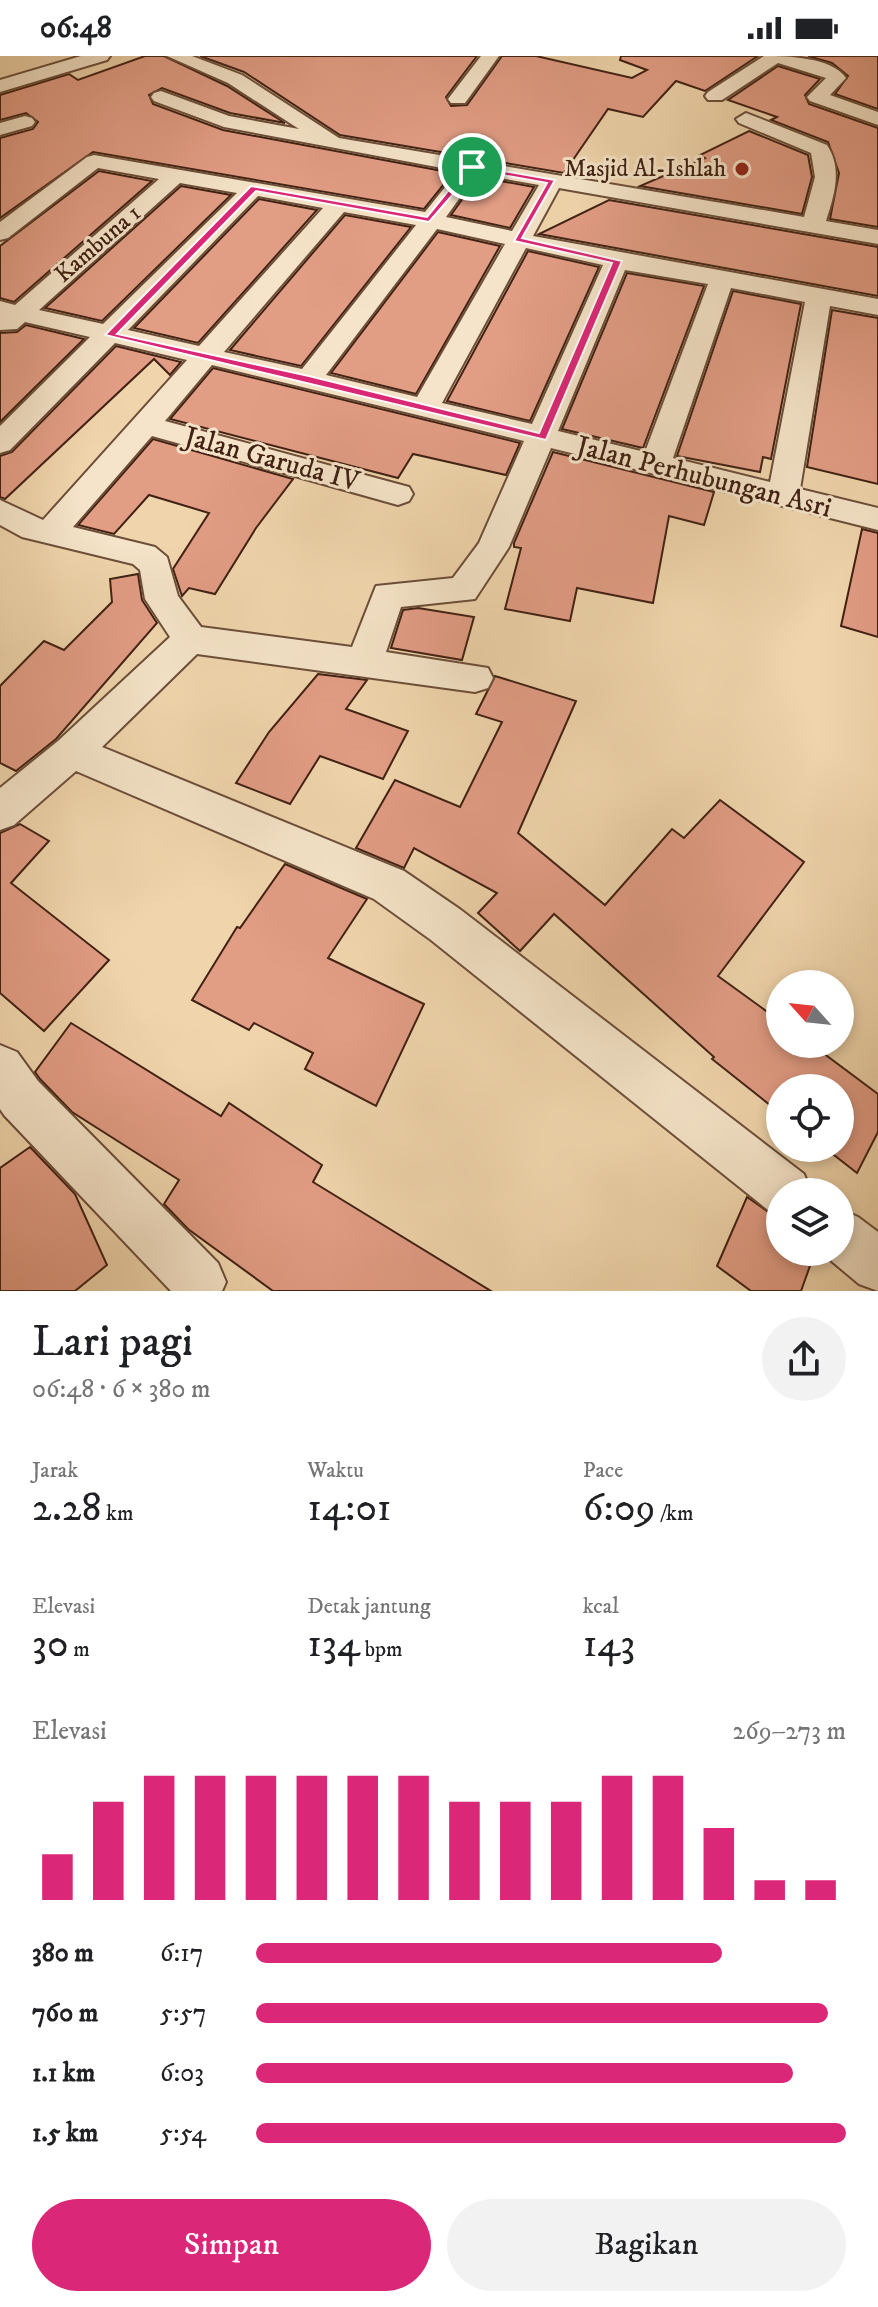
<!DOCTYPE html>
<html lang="id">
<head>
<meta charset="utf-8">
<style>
  :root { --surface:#fff; --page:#f2f2f2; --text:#202124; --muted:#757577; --accent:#db2777 }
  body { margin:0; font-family:"IM FELL DW Pica",serif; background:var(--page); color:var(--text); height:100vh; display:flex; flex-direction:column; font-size:30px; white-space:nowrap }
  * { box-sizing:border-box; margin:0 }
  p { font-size:26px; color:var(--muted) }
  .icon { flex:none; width:44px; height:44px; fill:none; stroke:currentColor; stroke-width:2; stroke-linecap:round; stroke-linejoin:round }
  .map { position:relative; height:1235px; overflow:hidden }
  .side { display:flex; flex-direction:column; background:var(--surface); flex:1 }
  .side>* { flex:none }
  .needle { width:52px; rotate:297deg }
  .fabs { position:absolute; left:766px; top:914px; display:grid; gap:16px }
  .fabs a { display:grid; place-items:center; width:88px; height:88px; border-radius:50%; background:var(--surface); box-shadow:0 4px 12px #0003; font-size:40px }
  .pin { position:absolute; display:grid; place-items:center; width:68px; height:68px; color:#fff; margin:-34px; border:4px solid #fff; border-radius:50%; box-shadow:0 2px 8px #0007 }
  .round { display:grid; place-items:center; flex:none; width:84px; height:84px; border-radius:42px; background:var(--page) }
  .headline { display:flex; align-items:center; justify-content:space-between; height:136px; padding:0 32px }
  h1 { font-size:44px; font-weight:600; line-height:60px }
  .stats { display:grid; grid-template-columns:repeat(3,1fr); gap:12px; height:136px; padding:8px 32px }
  .stats div { display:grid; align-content:center }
  .stats b { font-size:40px; font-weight:600 }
  .stats small { font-size:22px; font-weight:400 }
  .stats p { font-size:22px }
  .chart { height:224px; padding:16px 32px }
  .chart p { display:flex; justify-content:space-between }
  .chart svg { width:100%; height:144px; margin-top:8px; stroke:var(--accent); stroke-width:6 }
  .button { display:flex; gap:16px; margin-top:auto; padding:16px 32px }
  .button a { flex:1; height:92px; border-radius:48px; background:var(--accent); color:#fff; font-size:32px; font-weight:600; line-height:92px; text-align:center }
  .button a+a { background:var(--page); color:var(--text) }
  ul { padding:0 32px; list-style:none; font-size:26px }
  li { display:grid; grid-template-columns:128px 96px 1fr; align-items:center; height:60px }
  li i { height:20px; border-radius:10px; background:var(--accent) }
  .status { display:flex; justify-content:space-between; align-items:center; height:56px; padding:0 40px; background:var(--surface); direction:ltr }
  .status svg { height:22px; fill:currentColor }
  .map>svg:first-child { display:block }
  .building { fill:#e29d85; stroke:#402113; stroke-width:2 }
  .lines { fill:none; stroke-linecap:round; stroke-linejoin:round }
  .street-casing { stroke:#6c4e39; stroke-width:4 }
  .street { fill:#f5e4c9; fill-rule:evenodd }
  .route { fill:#db2777; stroke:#fff; stroke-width:2; fill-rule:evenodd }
  .poi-dot { fill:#8f2418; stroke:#f5e4c9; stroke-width:3 }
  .labels { text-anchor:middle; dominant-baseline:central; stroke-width:6; stroke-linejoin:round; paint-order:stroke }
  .far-poi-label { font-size:24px; fill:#402113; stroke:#f5e4c9; text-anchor:end }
  .far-street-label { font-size:24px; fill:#402113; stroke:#f5e4c9 }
  .street-label { font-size:28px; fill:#402113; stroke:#f5e4c9 }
</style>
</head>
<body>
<div class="status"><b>06:48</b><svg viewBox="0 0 49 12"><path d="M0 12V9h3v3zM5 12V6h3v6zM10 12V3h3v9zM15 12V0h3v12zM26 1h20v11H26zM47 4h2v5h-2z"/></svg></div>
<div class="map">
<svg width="878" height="1235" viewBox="0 0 878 1235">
  <rect width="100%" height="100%" fill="#f0d5ac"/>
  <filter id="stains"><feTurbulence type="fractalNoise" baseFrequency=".0025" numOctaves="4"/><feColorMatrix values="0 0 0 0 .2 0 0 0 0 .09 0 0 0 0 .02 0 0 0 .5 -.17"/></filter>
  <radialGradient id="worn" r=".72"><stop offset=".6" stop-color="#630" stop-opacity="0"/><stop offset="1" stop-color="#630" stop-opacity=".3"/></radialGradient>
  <g class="building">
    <path d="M145 0H164L227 30 285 67 230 57 162 32 149 39 153 48 223 74 453 117 424 153 93 96 0 162V82L33 73 38 66 26 57 0 64V39L69 18 78 24Z"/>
    <path d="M200 0H477L446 41 451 50 467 49 502 0H536L632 22 647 14 620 4 621 0H758L705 35 676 25 643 61 608 53 564 117 340 79 244 16Z"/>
    <path d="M808 0H878V53L835 38 848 20 832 7Z"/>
    <path d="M778 10 820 23 805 39 809 48 878 72V171L830 163 839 117 828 86 771 64 777 61 728 44Z"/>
    <path d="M749 75 808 99 812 121 802 158 640 130 705 102 700 99Z"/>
    <path d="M99 115 152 125 14 246 0 242V190Z"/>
    <path d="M478 121 534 131 510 172 451 159Z"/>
    <path d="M181 130 231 139 102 265 45 252Z"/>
    <path d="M259 143 317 154 198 287 134 272Z"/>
    <path d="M609 144 878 191V240L539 178Z"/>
    <path d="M345 159 411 171 301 310 230 294Z"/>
    <path d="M438 176 500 190 416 338 331 317Z"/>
    <path d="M528 195 599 211 530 365 447 345Z"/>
    <path d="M627 217 704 230 643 392 562 373Z"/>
    <path d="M733 235 801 248 771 403 763 401 760 416 677 400Z"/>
    <path d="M832 254 878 262V428L807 411Z"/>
    <path d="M26 269 84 283 0 366V277L17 276Z"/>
    <path d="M116 290 181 306 170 319 154 303 5 443 0 441V400L12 396Z"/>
    <path d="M213 312 520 387 506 419 413 398 398 422 170 363Z"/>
    <path d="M153 383 293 423 256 472 215 538 189 532 182 540 173 513 209 457 149 439 114 478 78 469Z"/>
    <path d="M553 396 714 436 704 469 669 460 653 547 577 532 570 565 505 553 521 492 514 491V487Z"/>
    <path d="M862 473 878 477V581L841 570Z"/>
    <path d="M138 518 142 544 157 567 56 683 16 715 0 707V630L44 585 64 594 112 546 110 523Z"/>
    <path d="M418 552 474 561 462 604 391 592 403 554Z"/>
    <path d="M318 618 367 624 346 653 408 675 383 723 320 700 290 748 236 727 269 676Z"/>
    <path d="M495 620 576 645 518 777 605 849 672 773 684 782 720 744 804 806 718 920 780 965V988H811L878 1038V1076L857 1117 825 1092H840V1032H780V1057L712 1003 714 1001 554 858 520 895 478 857 497 837 414 792 404 812 356 792 395 724 460 751 502 666 476 658Z"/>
    <path d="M20 768 49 785 11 827 109 904 44 975 0 937V777Z"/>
    <path d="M285 808 367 843 328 902 424 948 376 1050 305 1013 313 997 254 967 249 974 192 944 237 871 240 872Z"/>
    <path d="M71 967 221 1060 229 1047 322 1109 313 1126 491 1235H273L188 1173 164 1148 179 1124 72 1056 40 1023 35 1016Z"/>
    <path d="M30 1091 75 1138 107 1209 75 1235H0V1112Z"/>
    <path d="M747 1141 780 1164V1196H815L801 1235H751L717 1210Z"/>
  </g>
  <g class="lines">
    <g class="street-casing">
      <g id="street">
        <path d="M81 0H110L107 4 0 36V24Z"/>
        <path d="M167 0H192L242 19 339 82 804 161 815 121 811 97 739 67 736 63 746 57 827 89C843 113 834 140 826 165L878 174V188L559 132 533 180 878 243V259L830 250 800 433 878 452V474L551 392 509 491 475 543 401 551 386 596 488 612 493 622 488 632 475 636 197 598 102 691 404 815 461 854 804 1118 811 1136H780V1159L768 1154 431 884 374 843 76 715 14 769 0 774V732L58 685 170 581 145 543 140 514 133 508 22 481 0 469V444L43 464 187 304 115 287 10 394 0 397V370L90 281 25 266 17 273 0 274V245L15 249 159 123 98 112 8 182 0 184V166L87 101 94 99 425 156 458 115 224 71 154 45 151 41 154 37 161 35 229 60 299 73 228 27ZM477 118 539 129 512 175 446 161ZM180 127 237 137 103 268 39 254ZM258 140 323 152 199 290 128 274ZM344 156 416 169 302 313 224 296ZM437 173 505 188 417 341 326 319ZM526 192 603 209 532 368 442 347ZM625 214 708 228 645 396 558 375ZM731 232 805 246 770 426 673 402ZM212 309 524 385 479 487 453 522 376 530 352 591 201 571 178 540 167 501 155 491 73 471 152 380 398 449 409 445 413 438 409 431 165 365Z"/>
        <path d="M481 0H499L465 47H451L448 43Z"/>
        <path d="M764 0C787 0 832 1 846 22L830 39 878 56V69L810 45 807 41 826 22 778 7 722 44H708L705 40 708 36Z"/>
        <path d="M25 60 32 62 35 66 32 70 0 79V67Z"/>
        <path d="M0 989 17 996 38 1025 218 1207 226 1226 222 1235H171L4 1059 0 1053Z"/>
        <path d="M840 1153 858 1161 878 1176V1235L859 1228 822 1197 840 1196Z"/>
      </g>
    </g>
    <use href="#street" class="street"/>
  </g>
  <path class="route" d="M469 109 555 124 522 182 622 205 546 384 105 279 251 130 427 161ZM474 114 547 127 514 185 612 207 539 377 309 320 117 278 256 135 429 166Z"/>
  <circle class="poi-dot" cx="742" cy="113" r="8"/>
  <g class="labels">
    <g class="far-poi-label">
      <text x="726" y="113">Masjid Al-Ishlah</text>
    </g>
    <g class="far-street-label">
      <text transform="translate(98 188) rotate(-41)">Kambuna 1</text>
    </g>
    <g class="street-label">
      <text transform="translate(272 403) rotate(15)">Jalan Garuda IV</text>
      <text transform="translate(704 421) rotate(14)">Jalan Perhubungan Asri</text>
    </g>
  </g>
  <rect width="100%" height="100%" filter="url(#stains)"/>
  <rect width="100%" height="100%" fill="url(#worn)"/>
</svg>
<div class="fabs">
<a><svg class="needle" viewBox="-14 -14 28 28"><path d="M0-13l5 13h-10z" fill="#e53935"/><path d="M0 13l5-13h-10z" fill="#757577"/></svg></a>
<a><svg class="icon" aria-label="locate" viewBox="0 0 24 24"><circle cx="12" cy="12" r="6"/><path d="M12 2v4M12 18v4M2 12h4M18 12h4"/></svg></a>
<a><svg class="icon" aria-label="layers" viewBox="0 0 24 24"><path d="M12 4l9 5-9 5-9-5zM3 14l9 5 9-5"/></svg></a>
</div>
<div class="pin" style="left:472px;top:111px;background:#1e9e55"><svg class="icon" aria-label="arrive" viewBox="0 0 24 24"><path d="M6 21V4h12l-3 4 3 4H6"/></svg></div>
</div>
<section class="side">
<div class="headline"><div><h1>Lari pagi</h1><p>06:48 · 6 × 380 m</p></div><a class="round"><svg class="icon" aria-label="share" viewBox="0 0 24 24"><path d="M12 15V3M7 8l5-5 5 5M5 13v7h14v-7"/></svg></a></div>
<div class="stats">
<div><p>Jarak</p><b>2.28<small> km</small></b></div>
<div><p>Waktu</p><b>14:01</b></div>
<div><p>Pace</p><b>6:09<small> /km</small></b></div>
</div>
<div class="stats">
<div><p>Elevasi</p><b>30<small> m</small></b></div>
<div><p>Detak jantung</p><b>134<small> bpm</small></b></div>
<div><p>kcal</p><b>143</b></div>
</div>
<div class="chart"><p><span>Elevasi</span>269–273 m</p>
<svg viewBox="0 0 160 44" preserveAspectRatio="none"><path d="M5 44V30M15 44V14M25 44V6M35 44V6M45 44V6M55 44V6M65 44V6M75 44V6M85 44V14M95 44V14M105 44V14M115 44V6M125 44V6M135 44V22M145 44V38M155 44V38"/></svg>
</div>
<ul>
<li><b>380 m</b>6:17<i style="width:79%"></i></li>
<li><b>760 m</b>5:57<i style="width:97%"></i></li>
<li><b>1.1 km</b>6:03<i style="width:91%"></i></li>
<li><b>1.5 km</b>5:54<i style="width:100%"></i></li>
</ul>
<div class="button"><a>Simpan</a><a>Bagikan</a></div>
</section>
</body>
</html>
